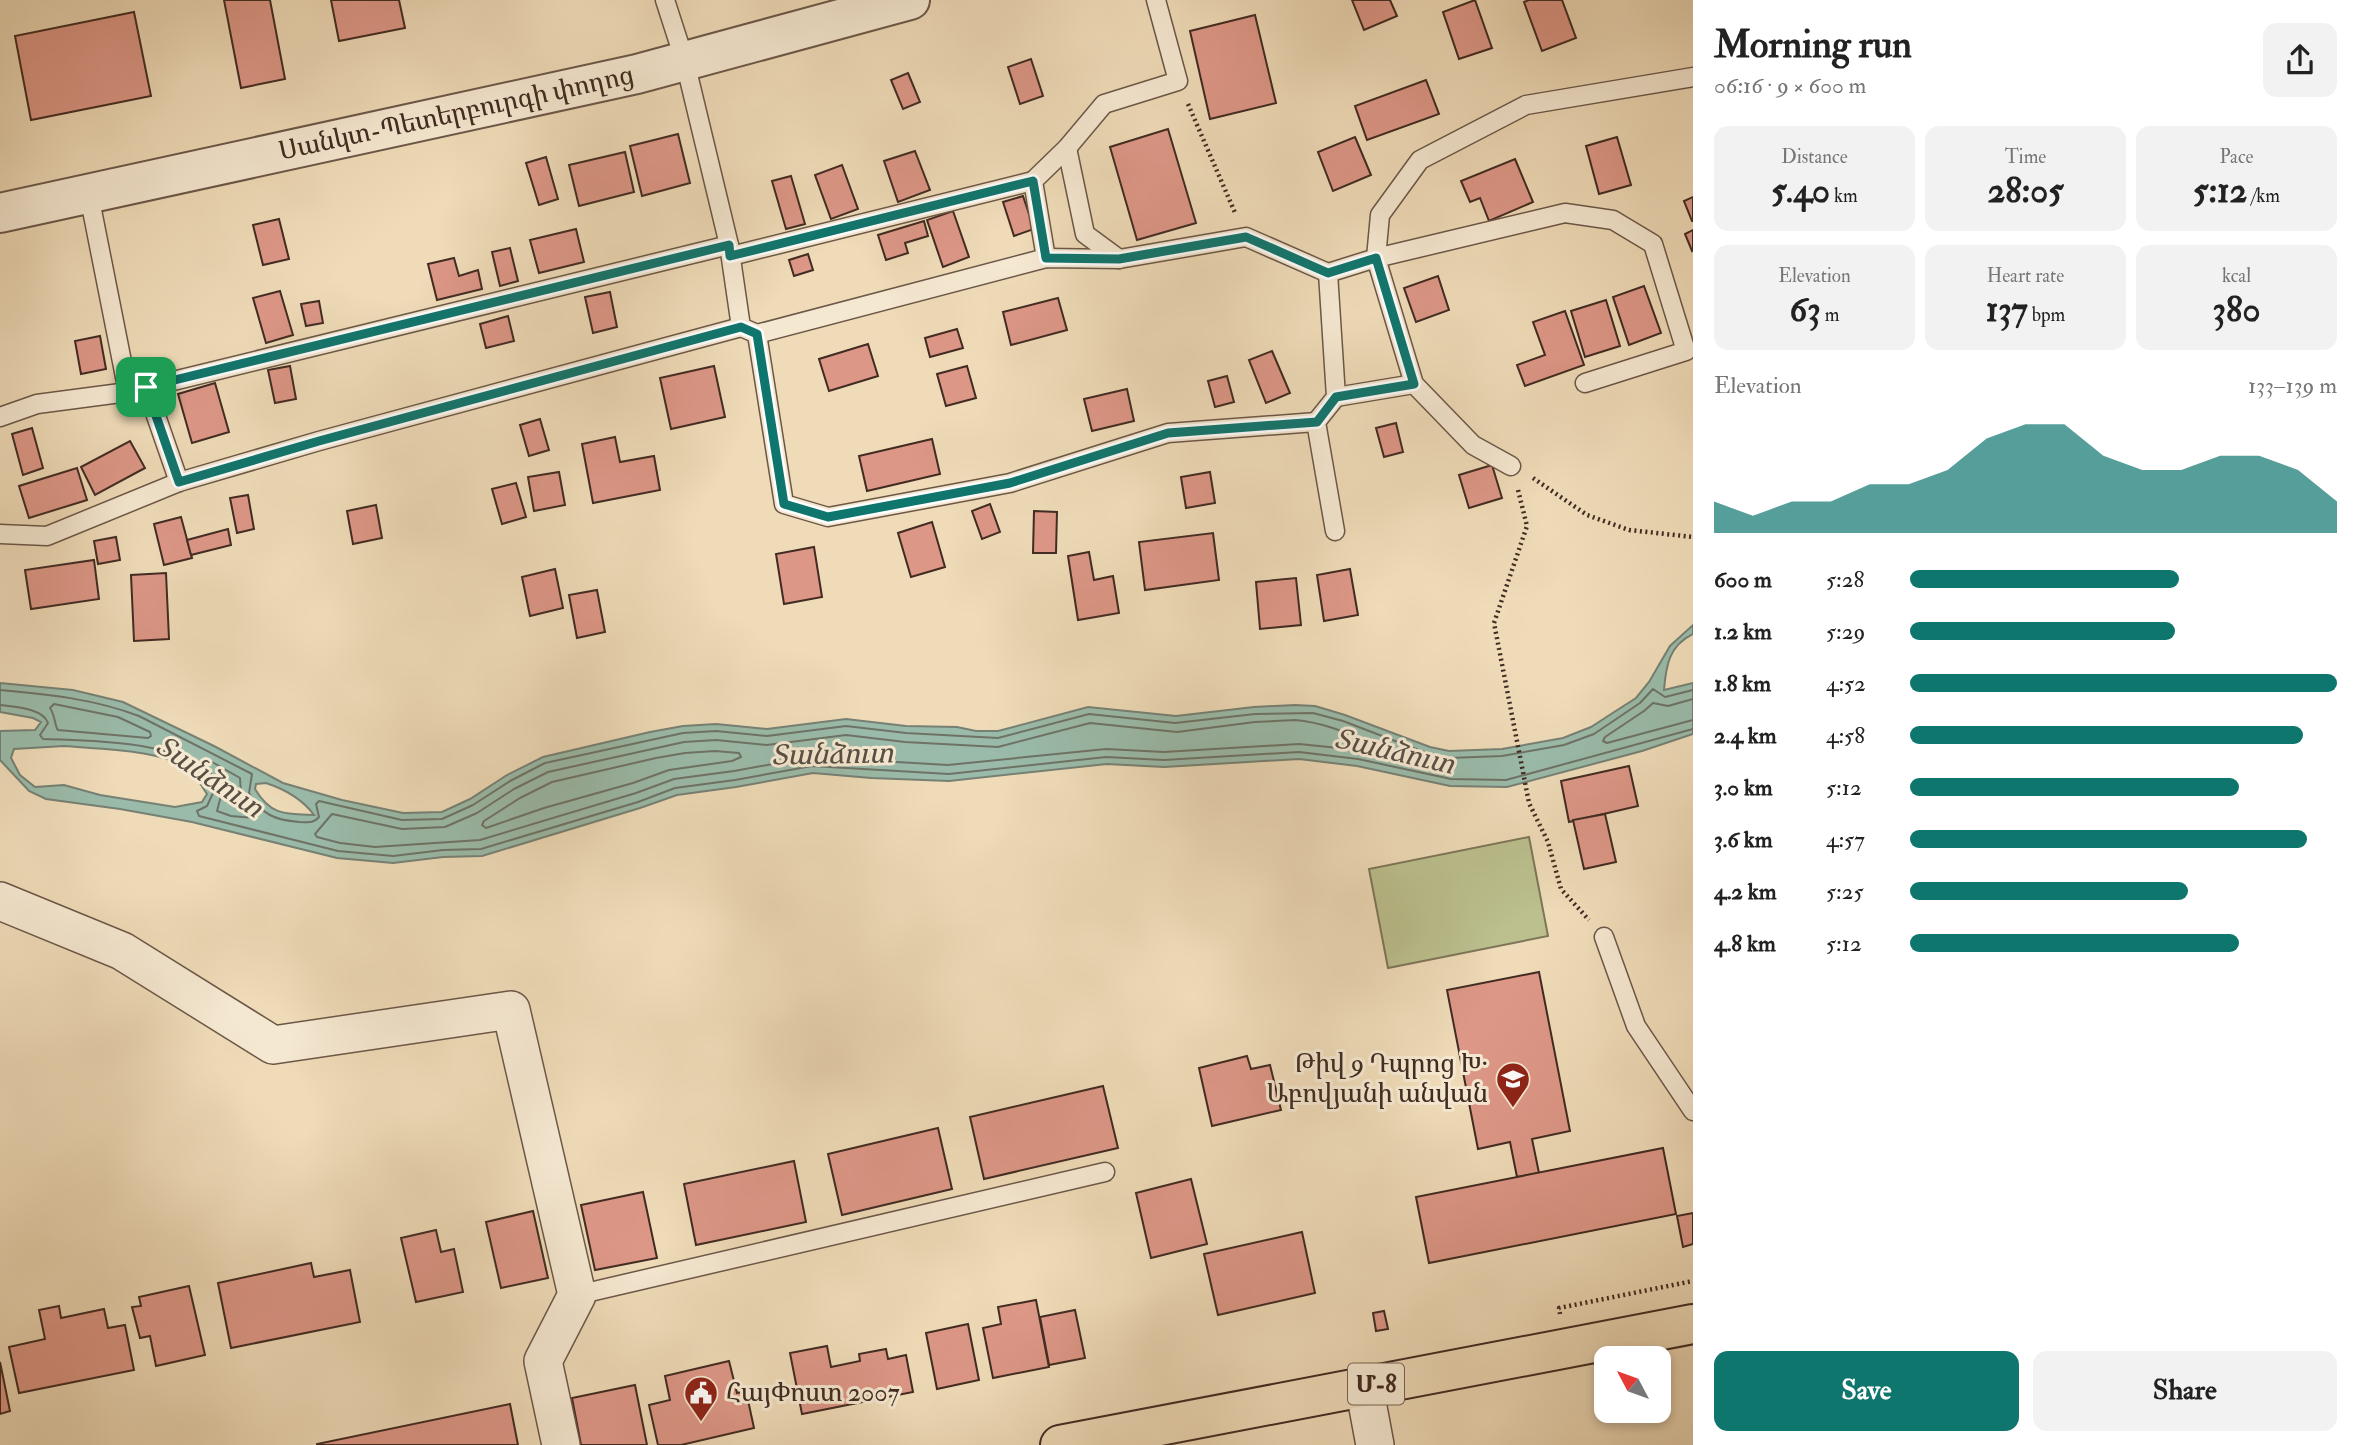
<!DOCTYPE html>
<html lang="en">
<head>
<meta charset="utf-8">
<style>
  :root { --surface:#fff; --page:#f2f2f2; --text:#222; --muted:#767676; --accent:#0f766e }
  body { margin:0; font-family:"IM FELL Double Pica","Noto Serif Armenian",serif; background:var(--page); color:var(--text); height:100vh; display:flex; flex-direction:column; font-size:26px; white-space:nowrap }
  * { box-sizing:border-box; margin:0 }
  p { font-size:23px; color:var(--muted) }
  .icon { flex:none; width:38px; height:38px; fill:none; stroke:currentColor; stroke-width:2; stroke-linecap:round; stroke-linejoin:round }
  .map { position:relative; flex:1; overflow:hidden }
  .side { display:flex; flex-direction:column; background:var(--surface); width:665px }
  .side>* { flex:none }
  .needle { width:46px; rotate:311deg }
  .controls { position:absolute; left:1594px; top:1346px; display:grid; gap:14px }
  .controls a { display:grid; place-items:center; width:77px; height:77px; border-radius:14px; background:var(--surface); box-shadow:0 4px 10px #0003; font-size:35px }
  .pin { position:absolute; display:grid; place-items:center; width:60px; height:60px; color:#fff; margin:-30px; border-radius:14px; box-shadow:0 4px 10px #0006 }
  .round { display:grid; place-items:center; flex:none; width:74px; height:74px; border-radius:14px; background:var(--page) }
  .overview { display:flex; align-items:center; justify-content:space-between; height:119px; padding:0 21px }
  h1 { font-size:38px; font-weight:700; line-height:52px }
  .stats { display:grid; grid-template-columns:repeat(3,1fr); gap:10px; height:119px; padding:7px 21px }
  .stats div { display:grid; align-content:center; border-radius:14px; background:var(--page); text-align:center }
  .stats b { font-size:35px; font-weight:700 }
  .stats small { font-size:19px; font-weight:400 }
  .stats p { font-size:19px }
  .chart { height:196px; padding:14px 21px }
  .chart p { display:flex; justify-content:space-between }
  .chart svg { width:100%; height:126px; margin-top:7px; fill:var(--accent); opacity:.7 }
  .cta { display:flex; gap:14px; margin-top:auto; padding:14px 21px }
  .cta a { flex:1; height:80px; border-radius:14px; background:var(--accent); color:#fff; font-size:28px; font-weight:700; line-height:80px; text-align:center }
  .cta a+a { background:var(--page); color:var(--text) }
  ul { padding:0 21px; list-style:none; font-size:23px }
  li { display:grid; grid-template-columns:112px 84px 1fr; align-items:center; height:52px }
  li i { height:18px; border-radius:9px; background:var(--accent) }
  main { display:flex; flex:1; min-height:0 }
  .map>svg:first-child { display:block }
  .green { fill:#bbc08e; stroke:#7e7658; stroke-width:2 }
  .water { fill:#9abbaa; stroke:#768174; stroke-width:2; fill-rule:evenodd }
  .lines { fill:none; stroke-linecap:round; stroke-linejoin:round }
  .shore { stroke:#6e7366; stroke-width:2 }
  .building { fill:#dd9787; stroke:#412b22; stroke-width:2 }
  .service-casing { stroke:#6c5748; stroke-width:21 }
  .minor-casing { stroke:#6c5748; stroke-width:40 }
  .tertiary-casing { stroke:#6c5748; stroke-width:42 }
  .trunk-casing { stroke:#412b22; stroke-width:42 }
  .path { stroke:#412b22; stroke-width:4.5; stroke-dasharray:2 3.5; stroke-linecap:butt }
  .service { stroke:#f5e8d1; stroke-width:18 }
  .minor { stroke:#f5e8d1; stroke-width:37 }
  .tertiary { stroke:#f5e8d1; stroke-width:38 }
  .trunk { stroke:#efdbb8; stroke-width:38 }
  .route-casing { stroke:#fff; stroke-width:14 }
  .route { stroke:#0f766e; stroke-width:9 }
  .labels { text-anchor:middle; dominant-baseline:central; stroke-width:6; stroke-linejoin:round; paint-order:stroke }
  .shield { fill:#f5e8d1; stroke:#776456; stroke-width:2 }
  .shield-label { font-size:24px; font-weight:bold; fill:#412b22 }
  .street-label { font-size:26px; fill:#412b22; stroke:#f5e8d1 }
  .poi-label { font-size:26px; fill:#412b22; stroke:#f5e8d1; text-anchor:end }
  .water-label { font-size:28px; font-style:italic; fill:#574f44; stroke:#f5e8d1 }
</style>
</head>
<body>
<main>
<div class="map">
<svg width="1693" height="1445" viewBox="0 0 1693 1445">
  <rect width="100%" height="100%" fill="#efdbb8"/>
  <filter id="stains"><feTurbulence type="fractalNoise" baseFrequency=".00286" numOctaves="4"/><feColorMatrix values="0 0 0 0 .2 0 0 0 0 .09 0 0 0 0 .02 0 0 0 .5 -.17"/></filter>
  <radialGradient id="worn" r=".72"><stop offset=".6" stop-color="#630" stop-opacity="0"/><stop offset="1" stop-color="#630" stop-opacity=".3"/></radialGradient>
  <path class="green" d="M1529 837 1548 936 1388 968 1369 869Z"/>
  <path class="water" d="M1693 625V634C1669 646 1666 665 1664 690L1693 683V734L1642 751 1507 787 1450 786 1357 766 1299 759 1164 767 1107 764 949 781 871 778 813 773 736 787 677 795 640 808 482 856 443 857 393 863 337 858 192 822 120 809 46 799 29 791 0 760V731L35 730 41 722 33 718 0 712V683L73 690 123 702 214 746 283 783 342 800 403 813 442 812 470 799 507 775 543 757 650 732 683 726 716 724 767 729 846 719 906 726 957 727 976 731H998L1088 707 1176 716 1254 707 1295 705 1315 706 1345 715 1430 747 1449 751 1502 749 1563 738 1591 727 1608 716 1636 698 1649 682 1670 646ZM64 746C96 749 168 749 191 772 197 777 202 787 207 794L202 802 175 807 100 795 64 785 35 787 20 775 11 758 14 749ZM266 783C284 789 303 800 314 815 286 814 271 816 255 789L256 784Z"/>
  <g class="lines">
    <g class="shore">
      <path d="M0 690C47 694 94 699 139 716L252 774 249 793C262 815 275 820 299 822 308 822 313 824 319 817L316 804 319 801 402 820 442 819 473 805 510 781 545 763 683 733 716 731 767 736 846 726 906 733 998 738 1089 714 1175 723 1255 714 1313 713 1343 721 1429 754 1449 758 1502 756 1564 745 1594 734 1640 703 1653 689 1665 697 1693 690"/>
      <path d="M1693 699 1668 706 1653 703 1644 711 1605 737 1603 741 1607 743 1693 720"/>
      <path d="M54 704 118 717 150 732 151 736 148 738 58 730C55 727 55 715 50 708Z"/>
      <path d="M0 705C14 707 43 708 48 723L40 735 43 739C79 740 169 741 196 766 203 773 210 785 213 793L207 806 197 811 199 816 338 851 393 856 443 850 481 849 638 802 675 788 735 780 812 766 949 774 1106 757 1164 760 1299 752 1358 759 1451 779 1506 780 1693 729"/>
      <path d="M1295 720C1332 723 1363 741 1398 753L1400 757 1396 759 1359 750 1299 744 1164 752 1106 749 948 765 811 757 734 771 674 779 636 793 480 840 375 847 340 843 317 837 315 834 332 814 402 829 445 827 477 813 514 789 548 772 684 742 716 740 767 745 846 735 905 742 998 747 1090 723 1177 732 1255 722Z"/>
      <path d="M715 751 739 753 741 757 732 761 669 770 633 783 544 808 486 828 482 825 484 821 520 798 552 782 656 758 685 753Z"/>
      <path d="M212 762 240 778 241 794 255 813 254 818 231 816 217 811 222 792 207 767 208 763Z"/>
    </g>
  </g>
  <g class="building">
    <path d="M224 0H270L285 79 241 88Z"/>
    <path d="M331 0H399L405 28 339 41Z"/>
    <path d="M1352 0H1390L1397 16 1364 30Z"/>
    <path d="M1475 0 1492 48 1459 59 1443 12Z"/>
    <path d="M1529 0H1562L1576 38 1542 51 1524 2Z"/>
    <path d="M134 12 151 96 31 120 15 36Z"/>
    <path d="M1255 15 1276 103 1210 119 1190 31Z"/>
    <path d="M1031 59 1043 96 1020 104 1008 67Z"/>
    <path d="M908 73 920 102 903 109 891 80Z"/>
    <path d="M1426 80 1439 114 1367 140 1355 106Z"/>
    <path d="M1168 129 1196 223 1137 240 1110 147Z"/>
    <path d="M678 134 690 183 642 196 630 146Z"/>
    <path d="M1355 137 1371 175 1333 191 1318 152Z"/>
    <path d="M1617 137 1631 185 1599 194 1586 146Z"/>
    <path d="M915 151 930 190 898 202 884 161Z"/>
    <path d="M625 152 634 192 579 206 569 165Z"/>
    <path d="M546 157 558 199 539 205 526 163Z"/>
    <path d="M1515 159 1533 202 1489 221 1480 198 1470 202 1461 181Z"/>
    <path d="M842 165 858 209 831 219 815 175Z"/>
    <path d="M791 176 805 224 786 229 772 181Z"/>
    <path d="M1023 196 1034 229 1014 236 1003 202Z"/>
    <path d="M1693 197V221H1692L1684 201Z"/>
    <path d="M953 211 969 257 943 267 927 220Z"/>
    <path d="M279 219 289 259 263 265 253 225Z"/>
    <path d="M924 221 928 236 905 243 908 253 886 260 878 235Z"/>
    <path d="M576 229 584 262 539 273 530 240Z"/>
    <path d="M1693 230V250L1692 251 1685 234Z"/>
    <path d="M510 248 518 281 500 286 492 252Z"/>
    <path d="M808 254 813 270 794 276 789 260Z"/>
    <path d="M454 258 459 276 478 270 482 289 437 300 428 264Z"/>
    <path d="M1438 276 1449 310 1416 322 1404 288Z"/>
    <path d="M1644 286 1661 333 1629 345 1613 297Z"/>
    <path d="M280 291 293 335 266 343 253 298Z"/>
    <path d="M610 292 617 327 593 333 585 297Z"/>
    <path d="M1058 298 1067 330 1011 345 1003 312Z"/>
    <path d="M1606 300 1620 346 1585 357 1571 311Z"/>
    <path d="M319 301 323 323 306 326 301 304Z"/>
    <path d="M1565 311 1584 365 1525 386 1517 365 1545 355 1533 322Z"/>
    <path d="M508 316 514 341 486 348 480 324Z"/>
    <path d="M957 329 963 348 930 357 925 338Z"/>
    <path d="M100 336 106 369 81 374 75 341Z"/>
    <path d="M868 344 878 376 829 391 819 359Z"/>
    <path d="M1272 351 1290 393 1266 403 1249 360Z"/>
    <path d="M290 366 296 399 275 403 268 370Z"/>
    <path d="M714 366 725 417 671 429 660 378Z"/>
    <path d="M967 366 976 398 946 406 937 374Z"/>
    <path d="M1227 376 1234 402 1215 407 1208 381Z"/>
    <path d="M215 383 229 432 192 443 178 394Z"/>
    <path d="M1127 389 1134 421 1092 431 1084 399Z"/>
    <path d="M540 419 549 450 529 456 520 425Z"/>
    <path d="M1396 423 1403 452 1384 457 1376 428Z"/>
    <path d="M32 428 43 468 23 475 12 434Z"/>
    <path d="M615 437 620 462 654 456 660 490 593 503 582 444Z"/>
    <path d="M932 439 940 474 867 491 859 456Z"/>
    <path d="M130 441 145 468 95 495 81 467Z"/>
    <path d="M1492 465 1502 498 1469 508 1459 475Z"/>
    <path d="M77 468 87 500 29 518 19 486Z"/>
    <path d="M559 472 565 505 534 511 528 477Z"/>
    <path d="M1210 472 1215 503 1186 508 1181 477Z"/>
    <path d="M516 483 526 517 502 524 492 489Z"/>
    <path d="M248 495 254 529 237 533 230 498Z"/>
    <path d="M990 504 1000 532 982 539 972 511Z"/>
    <path d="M376 505 382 538 353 544 347 511Z"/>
    <path d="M1034 511 1057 512 1056 553H1033Z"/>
    <path d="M181 517 192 558 164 565 154 524Z"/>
    <path d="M932 522 945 567 911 577 898 533Z"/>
    <path d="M228 529 231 545 191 555 187 540Z"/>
    <path d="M1213 533 1219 580 1145 590 1139 542Z"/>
    <path d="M116 537 120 560 98 564 94 541Z"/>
    <path d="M814 547 822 597 784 604 776 554Z"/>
    <path d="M1089 552 1094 580 1113 576 1119 613 1078 620 1068 556Z"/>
    <path d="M94 560 99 599 31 609 25 570Z"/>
    <path d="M555 569 563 608 530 616 522 577Z"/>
    <path d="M1350 569 1358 615 1324 621 1317 575Z"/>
    <path d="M166 573 169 639 134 641 131 575Z"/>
    <path d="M1296 578 1301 625 1260 629 1256 582Z"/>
    <path d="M597 590 605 632 577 638 569 595Z"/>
    <path d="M1629 766 1638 806 1569 822 1561 781Z"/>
    <path d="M1605 814 1616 862 1584 869 1573 820Z"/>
    <path d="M1539 972 1570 1131 1532 1139 1539 1173 1517 1177 1510 1142 1478 1149 1447 990Z"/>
    <path d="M1247 1056 1251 1069 1270 1065 1281 1110 1212 1126 1199 1068Z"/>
    <path d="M1103 1086 1118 1148 984 1179 970 1117Z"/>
    <path d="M938 1128 952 1189 842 1215 828 1154Z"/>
    <path d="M1663 1148 1676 1214 1429 1263 1416 1197Z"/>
    <path d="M794 1161 806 1222 696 1245 684 1184Z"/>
    <path d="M1191 1179 1207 1244 1151 1258 1136 1193Z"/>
    <path d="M643 1192 657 1258 595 1270 581 1205Z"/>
    <path d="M533 1211 548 1278 501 1288 486 1222Z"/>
    <path d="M1693 1213V1244L1683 1247 1677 1216Z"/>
    <path d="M436 1230 441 1252 454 1249 463 1292 416 1302 401 1238Z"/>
    <path d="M1302 1232 1315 1293 1218 1315 1204 1254Z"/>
    <path d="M311 1263 314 1277 350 1270 360 1322 231 1348 218 1283Z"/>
    <path d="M189 1286 205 1355 156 1366 150 1336 140 1338 132 1307 141 1306 139 1297Z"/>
    <path d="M1036 1300 1049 1367 993 1378 983 1328 1001 1324 998 1307Z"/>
    <path d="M59 1306 61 1318 104 1309 108 1328 125 1325 134 1370 19 1393 9 1347 45 1339 39 1310Z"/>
    <path d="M1075 1310 1085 1358 1049 1365 1040 1317Z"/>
    <path d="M1384 1311 1388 1329 1376 1331 1373 1313Z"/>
    <path d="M968 1324 979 1380 937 1389 926 1333Z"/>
    <path d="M827 1346 831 1367 860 1361 859 1354 886 1349 888 1359 906 1355 913 1392 802 1414 790 1353Z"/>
    <path d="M729 1361 737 1393 746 1391 754 1428 681 1445H658L649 1405 670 1400 665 1376Z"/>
    <path d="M0 1362 10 1411 0 1414Z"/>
    <path d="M635 1385 647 1445H581L572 1398Z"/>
    <path d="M510 1404 518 1445H317V1444Z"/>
  </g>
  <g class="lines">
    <g class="service-casing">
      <g id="service">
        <path d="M665 0 685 62 729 245 741 327 757 334 784 504 828 517 1010 483 1168 433 1316 422"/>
        <path d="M1067 148 1085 234 1119 259"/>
        <path d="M89 195 128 392"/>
        <path d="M731 256 1033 181"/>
        <path d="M1046 258 1033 181 1067 148 1104 104 1178 81 1156 0"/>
        <path d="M1328 273 1336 397 1316 422 1335 531"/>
        <path d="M757 334 1046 258 1119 259 1246 237 1328 273 1376 258 1380 215 1420 160 1526 105 1693 77"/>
        <path d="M146 387 179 482"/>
        <path d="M1336 397 1414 384"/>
        <path d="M0 417 37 404 128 392 729 245"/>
        <path d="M1511 466 1473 445 1414 384 1376 258 1565 213 1613 220 1653 244 1686 351 1585 383"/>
        <path d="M0 534 47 536 179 482 319 441 741 327"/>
        <path d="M1604 937 1636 1026 1693 1111"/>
        <path d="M577 1295 1105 1172"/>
      </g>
    </g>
    <g class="minor-casing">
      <g id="minor">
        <path d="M0 901 122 951 273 1045 511 1010 577 1295 543 1361 561 1445"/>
        <path d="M1364 1386 1375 1445"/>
      </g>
    </g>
    <g class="tertiary-casing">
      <g id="tertiary">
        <path id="s1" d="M0 213 637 74 910 0"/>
      </g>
    </g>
    <g class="trunk-casing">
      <path id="trunk" d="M1060 1445 1693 1324"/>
    </g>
    <g class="path">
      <path d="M1188 104 1236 215"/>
      <path d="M1533 478 1587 515 1629 530 1693 537"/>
      <path d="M1518 490 1527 526 1494 623 1529 803 1548 842 1561 889 1589 920"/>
      <path d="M1560 1314 1559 1308 1693 1281"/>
    </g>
    <use href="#service" class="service"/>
    <use href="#minor" class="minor"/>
    <use href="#tertiary" class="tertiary"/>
    <use href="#trunk" class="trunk"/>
  </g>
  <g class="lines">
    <g class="route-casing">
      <path id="route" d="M1033 181 1046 258 1119 259 1246 237 1328 273 1376 258 1414 384 1336 397 1317 422 1168 433 1010 483 828 517 784 504 757 334 741 327 319 441 179 482 146 387 729 245 730 256Z"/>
    </g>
    <use href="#route" class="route"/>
  </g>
  <defs>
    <g id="school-pin" transform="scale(1.75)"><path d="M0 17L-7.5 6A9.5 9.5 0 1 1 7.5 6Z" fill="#8f2418" stroke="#f5e8d1"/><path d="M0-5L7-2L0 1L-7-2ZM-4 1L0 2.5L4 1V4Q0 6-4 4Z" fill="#fff"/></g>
    <g id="civic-pin" transform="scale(1.75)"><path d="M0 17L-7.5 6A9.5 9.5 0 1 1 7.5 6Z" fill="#8f2418" stroke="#f5e8d1"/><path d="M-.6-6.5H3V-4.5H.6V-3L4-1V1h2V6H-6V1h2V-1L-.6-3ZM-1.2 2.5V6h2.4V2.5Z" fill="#fff"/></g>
  </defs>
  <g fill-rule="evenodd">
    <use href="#school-pin" x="1513" y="1079"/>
    <use href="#civic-pin" x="701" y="1393"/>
  </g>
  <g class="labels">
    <rect class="shield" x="1348" y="1363.5" width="56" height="41" rx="5"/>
    <g class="shield-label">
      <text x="1376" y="1384">Մ-8</text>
    </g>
    <g class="street-label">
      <text stroke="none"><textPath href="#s1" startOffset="467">Սանկտ-Պետերբուրգի փողոց</textPath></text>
    </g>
    <g class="poi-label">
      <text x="1488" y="1064">Թիվ 9 Դպրոց Խ․<tspan x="1488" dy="30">Աբովյանի անվան</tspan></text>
      <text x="726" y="1393" text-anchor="start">ՀայՓոստ 2007</text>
    </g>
    <g class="water-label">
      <text transform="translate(1394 752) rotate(13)">Տանձուտ</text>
      <text transform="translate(832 755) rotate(-1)">Տանձուտ</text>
      <text transform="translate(209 777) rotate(34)">Տանձուտ</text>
    </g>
  </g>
  <rect width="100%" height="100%" filter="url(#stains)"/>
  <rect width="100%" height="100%" fill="url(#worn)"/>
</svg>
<div class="controls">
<a><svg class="needle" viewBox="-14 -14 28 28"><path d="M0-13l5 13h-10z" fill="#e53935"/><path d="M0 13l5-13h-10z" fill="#767676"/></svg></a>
</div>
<div class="pin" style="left:146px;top:387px;background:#1e9e55"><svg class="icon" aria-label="arrive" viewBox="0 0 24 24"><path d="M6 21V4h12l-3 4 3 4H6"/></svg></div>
</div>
<section class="side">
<div class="overview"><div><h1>Morning run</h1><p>06:16 · 9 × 600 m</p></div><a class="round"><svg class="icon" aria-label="share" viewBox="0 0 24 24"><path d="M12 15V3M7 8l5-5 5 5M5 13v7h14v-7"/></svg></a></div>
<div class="stats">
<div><p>Distance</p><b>5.40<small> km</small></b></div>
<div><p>Time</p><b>28:05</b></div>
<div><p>Pace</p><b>5:12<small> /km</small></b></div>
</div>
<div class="stats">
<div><p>Elevation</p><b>63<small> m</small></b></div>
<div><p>Heart rate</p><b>137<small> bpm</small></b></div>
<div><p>kcal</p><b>380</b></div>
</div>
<div class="chart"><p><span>Elevation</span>133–139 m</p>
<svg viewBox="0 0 160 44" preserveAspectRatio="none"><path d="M0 44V33L10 38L20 33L30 33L40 27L50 27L60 22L70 11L80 6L90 6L100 17L110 22L120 22L130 17L140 17L150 22L160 33V44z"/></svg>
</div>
<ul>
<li><b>600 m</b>5:28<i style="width:63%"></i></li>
<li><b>1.2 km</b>5:29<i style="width:62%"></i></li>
<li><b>1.8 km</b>4:52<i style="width:100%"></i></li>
<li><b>2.4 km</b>4:58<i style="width:92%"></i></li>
<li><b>3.0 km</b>5:12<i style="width:77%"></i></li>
<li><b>3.6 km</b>4:57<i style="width:93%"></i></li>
<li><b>4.2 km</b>5:25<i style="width:65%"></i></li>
<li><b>4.8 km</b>5:12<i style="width:77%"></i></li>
</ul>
<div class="cta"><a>Save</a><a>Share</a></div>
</section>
</main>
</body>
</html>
